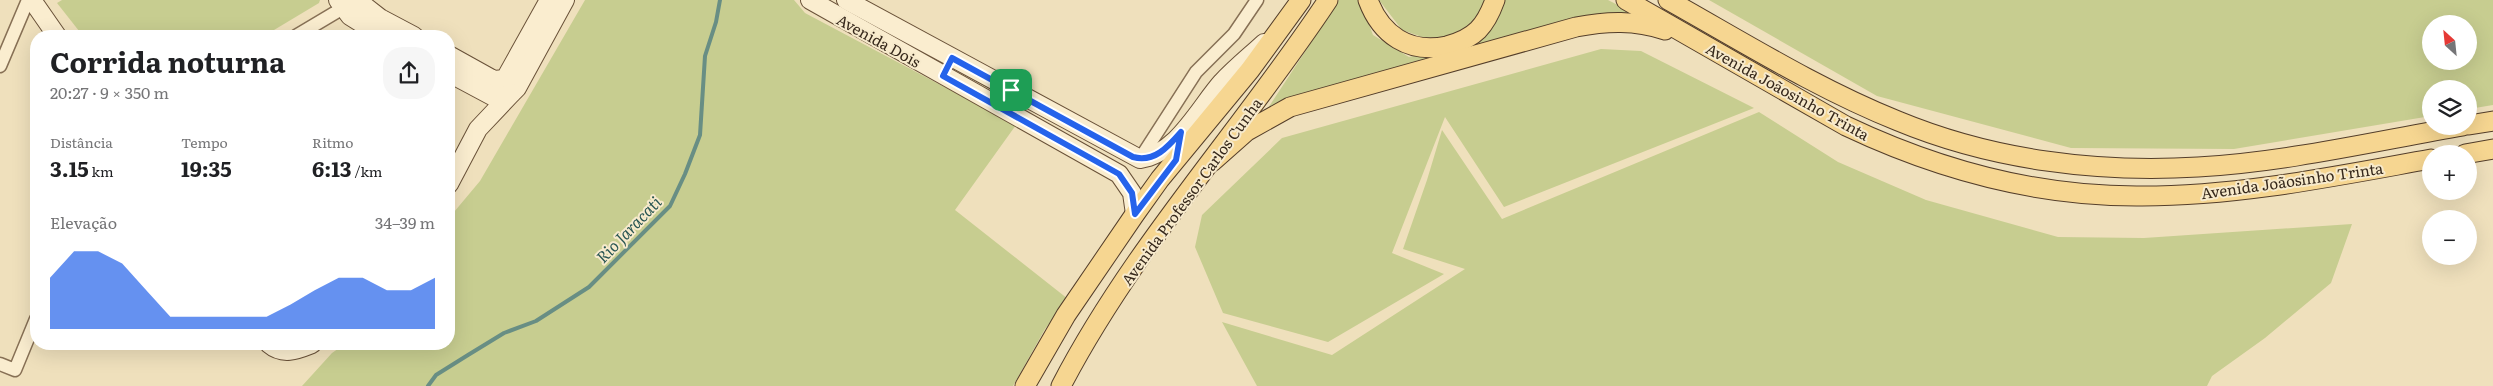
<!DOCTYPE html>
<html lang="pt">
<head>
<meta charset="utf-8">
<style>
  :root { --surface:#fff; --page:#f6f6f6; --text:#202124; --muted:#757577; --accent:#2563eb }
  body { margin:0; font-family:Literata,serif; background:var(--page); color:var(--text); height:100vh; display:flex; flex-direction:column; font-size:19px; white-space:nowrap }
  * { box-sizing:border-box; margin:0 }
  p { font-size:16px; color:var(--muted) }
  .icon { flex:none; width:28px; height:28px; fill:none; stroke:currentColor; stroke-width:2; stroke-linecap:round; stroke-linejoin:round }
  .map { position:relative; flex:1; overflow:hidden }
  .details { position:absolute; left:30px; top:30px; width:425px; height:320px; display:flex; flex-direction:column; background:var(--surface); border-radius:20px; box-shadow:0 5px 20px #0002 }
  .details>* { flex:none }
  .needle { width:32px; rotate:333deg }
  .tools { position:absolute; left:2422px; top:15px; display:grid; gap:10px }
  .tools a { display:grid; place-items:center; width:55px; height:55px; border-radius:50%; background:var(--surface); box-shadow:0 5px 20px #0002; font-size:25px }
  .pin { position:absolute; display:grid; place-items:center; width:42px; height:42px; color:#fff; margin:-21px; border-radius:10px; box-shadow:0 2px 8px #0006 }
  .round { display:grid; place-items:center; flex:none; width:52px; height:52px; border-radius:20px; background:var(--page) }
  .summary { display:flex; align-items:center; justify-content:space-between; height:85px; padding:0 20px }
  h1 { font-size:28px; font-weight:700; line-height:38px }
  .figures { display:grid; grid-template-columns:repeat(3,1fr); gap:8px; height:85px; padding:5px 20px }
  .figures div { display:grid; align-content:center }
  .figures b { font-size:21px; font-weight:700 }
  .figures small { font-size:14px; font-weight:400 }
  .figures p { font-size:14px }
  .chart { height:140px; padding:10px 20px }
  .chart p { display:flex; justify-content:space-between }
  .chart svg { width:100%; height:90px; margin-top:5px; fill:var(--accent); opacity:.7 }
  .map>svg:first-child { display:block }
  .green { fill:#c7cd90; fill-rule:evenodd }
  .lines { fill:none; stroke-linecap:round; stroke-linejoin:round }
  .stream { stroke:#688e84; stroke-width:4 }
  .street-casing { stroke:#877055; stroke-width:15 }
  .secondary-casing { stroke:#695138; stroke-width:20 }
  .primary-casing { stroke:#543e2a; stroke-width:21 }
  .street { stroke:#faedcf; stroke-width:12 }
  .secondary { stroke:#faedcf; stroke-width:18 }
  .primary { stroke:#f6d691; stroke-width:19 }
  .route-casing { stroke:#fff; stroke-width:10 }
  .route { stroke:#2563eb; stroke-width:6 }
  .labels { text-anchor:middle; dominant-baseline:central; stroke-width:4; stroke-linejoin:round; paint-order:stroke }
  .street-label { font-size:15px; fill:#36281b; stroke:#f7eacc }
  .water-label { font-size:16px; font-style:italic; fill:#295653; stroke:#f7eacc }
</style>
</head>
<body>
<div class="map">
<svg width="2493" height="386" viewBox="0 0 2493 386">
  <rect width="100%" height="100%" fill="#efe0bc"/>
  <g class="green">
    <path d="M62 0H320L319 3 264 36H83L57 3Z"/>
    <path d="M585 0H794L805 13 1016 125 955 210 1068 299 1045 329 1013 386H302L332 353 345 344H449V218L480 181Z"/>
    <path d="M1339 0H1360L1373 35 1409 57 1470 45 1490 31 1503 0H1608L1649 21 1378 76 1268 108Z"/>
    <path d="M1379 0H1487L1471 24 1448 37 1425 38 1402 30Z"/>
    <path d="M1709 0H2493V105L2469 109V89H2431V116L2234 149 2071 148 1877 96ZM2431 24H2469V61H2431Z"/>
    <path d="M1601 49 1641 51 1754 108 1504 207 1445 117 1392 253 1444 274 1328 342 1223 313 1195 247 1202 215 1282 138Z"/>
    <path d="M1759 112 1838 162 1926 200 2058 237 2144 238 2352 224 2331 283 2265 338 2212 376 2207 386H1257L1222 322 1332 355 1465 269 1403 249 1427 180 1442 130 1502 219Z"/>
  </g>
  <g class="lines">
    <path class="stream" d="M428 386 436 375 468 355 504 333 536 321 589 287 670 206 685 174 700 135 705 56 716 22 720 0"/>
    <g class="street-casing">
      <g id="street">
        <path d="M296 36 343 8"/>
        <path d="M0 66 28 0"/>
        <path d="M1140 159 1196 72 1234 34 1257 0"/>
        <path d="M0 364 15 370 36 319"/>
      </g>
    </g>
    <g class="secondary-casing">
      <g id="secondary">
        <path d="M32 0 57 36"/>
        <path d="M338 0 350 16 382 36"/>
        <path d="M357 0 380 18 414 36"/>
        <path d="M810 0 1119 174 1132 193 1135 214"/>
        <path d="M846 0 1140 159C1177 154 1199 108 1222 82 1235 68 1250 56 1264 43"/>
        <path d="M449 55 494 80 505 79 549 0"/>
        <path d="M449 73 492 96C502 99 510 96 517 88L565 0"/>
        <path d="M449 184 478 129 512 93"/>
        <path d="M269 344C283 356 297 350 312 344"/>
      </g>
    </g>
    <g class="primary-casing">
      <g id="primary">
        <path d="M1368 0C1381 35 1409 54 1447 46 1458 43 1469 39 1478 30 1486 22 1491 11 1495 0"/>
        <path d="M1626 0 1846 126C1939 170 2039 197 2142 196 2240 196 2336 176 2431 159"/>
        <path d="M1668 0C1743 42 1818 89 1898 121 1992 160 2097 173 2198 167 2287 162 2376 141 2463 126"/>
        <path d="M2469 125 2493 121"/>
        <path d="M2465 154 2493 149"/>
        <path d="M1212 162 1247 131 1290 107 1576 27C1607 21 1635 20 1665 30"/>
        <path d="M1025 386 1066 315 1135 214 1160 179 1250 70 1301 0"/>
        <path d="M1061 386C1133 247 1242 130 1328 0"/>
      </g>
    </g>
    <use href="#street" class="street"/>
    <use href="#secondary" class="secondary"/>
    <use href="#primary" class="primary"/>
  </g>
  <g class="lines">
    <g class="route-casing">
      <path id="route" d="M952 58 1133 157C1154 163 1168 147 1181 132L1176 160 1135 214 1132 193 1119 174 943 76Z"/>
    </g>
    <use href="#route" class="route"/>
  </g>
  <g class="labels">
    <g class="street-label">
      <text transform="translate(879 40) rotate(29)">Avenida Dois</text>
      <text transform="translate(1788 91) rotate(29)">Avenida Joãosinho Trinta</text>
      <text transform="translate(2292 180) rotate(-8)">Avenida Joãosinho Trinta</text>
      <text transform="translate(1191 191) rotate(-54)">Avenida Professor Carlos Cunha</text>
    </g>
    <g class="water-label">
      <text transform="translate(628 229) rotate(-46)">Rio Jaracati</text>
    </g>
  </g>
</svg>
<div class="tools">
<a><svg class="needle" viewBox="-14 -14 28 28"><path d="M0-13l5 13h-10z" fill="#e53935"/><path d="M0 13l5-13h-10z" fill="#757577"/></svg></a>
<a><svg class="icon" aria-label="layers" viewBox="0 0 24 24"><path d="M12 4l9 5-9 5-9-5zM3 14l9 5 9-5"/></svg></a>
<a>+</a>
<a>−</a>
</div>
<div class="pin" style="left:1011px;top:90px;background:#1e9e55"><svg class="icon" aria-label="arrive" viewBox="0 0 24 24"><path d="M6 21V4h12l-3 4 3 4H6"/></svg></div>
<section class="details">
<div class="summary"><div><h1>Corrida noturna</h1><p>20:27 · 9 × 350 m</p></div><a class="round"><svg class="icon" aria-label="share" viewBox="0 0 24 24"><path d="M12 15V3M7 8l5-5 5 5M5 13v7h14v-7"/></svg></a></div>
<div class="figures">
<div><p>Distância</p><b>3.15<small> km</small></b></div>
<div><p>Tempo</p><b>19:35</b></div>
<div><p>Ritmo</p><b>6:13<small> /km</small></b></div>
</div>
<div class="chart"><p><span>Elevação</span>34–39 m</p>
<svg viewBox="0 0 160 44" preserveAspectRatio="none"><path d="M0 44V19L10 6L20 6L30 12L40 25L50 38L60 38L70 38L80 38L90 38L100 32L110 25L120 19L130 19L140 25L150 25L160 19V44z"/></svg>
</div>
</section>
</div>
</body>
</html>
